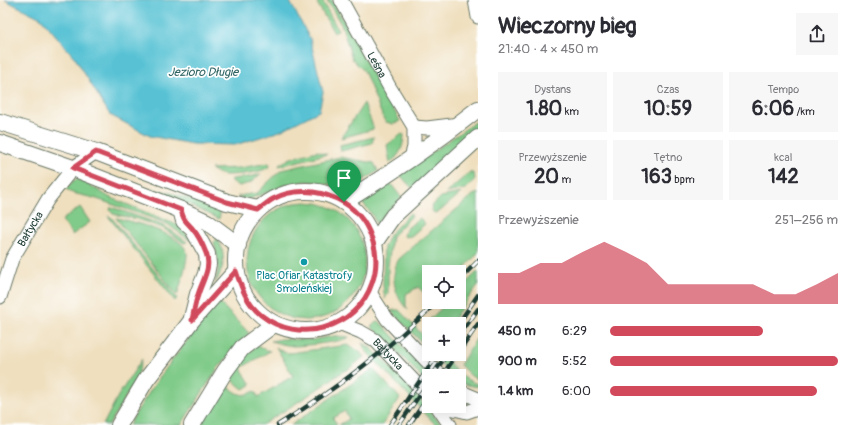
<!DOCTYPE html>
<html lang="pl">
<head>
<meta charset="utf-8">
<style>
  :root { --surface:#fff; --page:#f7f7f7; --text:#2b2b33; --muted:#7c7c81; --accent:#d1495b }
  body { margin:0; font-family:Pangolin,sans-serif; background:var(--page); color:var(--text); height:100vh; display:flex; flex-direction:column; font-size:15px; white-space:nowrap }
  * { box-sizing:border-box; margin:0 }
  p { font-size:13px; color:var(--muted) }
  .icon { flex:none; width:22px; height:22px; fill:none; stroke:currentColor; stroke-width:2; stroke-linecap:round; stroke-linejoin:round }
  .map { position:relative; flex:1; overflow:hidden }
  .drawer { display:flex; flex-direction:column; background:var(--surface); width:380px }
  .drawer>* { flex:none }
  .fabs { position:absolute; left:422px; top:265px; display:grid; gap:8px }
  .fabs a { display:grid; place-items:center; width:44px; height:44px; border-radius:0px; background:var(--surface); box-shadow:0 4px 16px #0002; font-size:20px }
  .pin { position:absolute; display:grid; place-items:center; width:34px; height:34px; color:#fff; margin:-41px -17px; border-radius:50% 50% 50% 0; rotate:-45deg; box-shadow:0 0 4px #0007 }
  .pin .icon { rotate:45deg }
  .round { display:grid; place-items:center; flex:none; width:42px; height:42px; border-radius:0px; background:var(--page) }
  .summary { display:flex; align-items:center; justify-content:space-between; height:68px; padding:0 20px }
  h1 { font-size:22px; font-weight:700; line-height:30px }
  .figures { display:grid; grid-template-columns:repeat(3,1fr); gap:6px; height:68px; padding:4px 20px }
  .figures div { display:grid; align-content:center; border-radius:0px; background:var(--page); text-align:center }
  .figures b { font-size:20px; font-weight:700 }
  .figures small { font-size:11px; font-weight:400 }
  .figures p { font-size:11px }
  .chart { height:112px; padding:8px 20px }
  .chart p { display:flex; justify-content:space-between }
  .chart svg { width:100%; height:72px; margin-top:4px; fill:var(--accent); opacity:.7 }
  ul { padding:0 20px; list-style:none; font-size:13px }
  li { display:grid; grid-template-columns:64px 48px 1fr; align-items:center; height:30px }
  li i { height:10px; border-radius:5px; background:var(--accent) }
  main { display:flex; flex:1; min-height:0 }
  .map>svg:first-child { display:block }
  .green { fill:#80cb89; stroke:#50845e }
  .water { fill:#58c2d4; stroke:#3c8084 }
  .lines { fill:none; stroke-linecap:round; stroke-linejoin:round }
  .minor-casing { stroke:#687664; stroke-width:15 }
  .major-casing { stroke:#687664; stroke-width:18 }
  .minor { stroke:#fff; stroke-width:13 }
  .major { stroke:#fff; stroke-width:16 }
  .rail-casing { stroke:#1f3d34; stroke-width:4.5 }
  .rail { stroke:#fff; stroke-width:3; stroke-dasharray:9; stroke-linecap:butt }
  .route-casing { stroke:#fff; stroke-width:8 }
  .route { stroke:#d1495b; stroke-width:5 }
  .culture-dot { fill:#0f9aa8; stroke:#fff; stroke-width:1.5 }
  .labels { text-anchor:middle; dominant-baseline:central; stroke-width:3.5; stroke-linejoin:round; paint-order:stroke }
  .street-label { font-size:11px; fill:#1f3d34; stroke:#fff }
  .culture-label { font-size:11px; fill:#0d838f; stroke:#fff }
  .water-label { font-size:12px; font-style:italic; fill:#306564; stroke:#fff }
</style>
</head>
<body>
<main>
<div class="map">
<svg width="478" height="425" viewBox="0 0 478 425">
  <rect width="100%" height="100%" fill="#fff"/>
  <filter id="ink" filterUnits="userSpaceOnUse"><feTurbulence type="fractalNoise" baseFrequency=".025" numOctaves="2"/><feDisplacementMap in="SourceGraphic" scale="8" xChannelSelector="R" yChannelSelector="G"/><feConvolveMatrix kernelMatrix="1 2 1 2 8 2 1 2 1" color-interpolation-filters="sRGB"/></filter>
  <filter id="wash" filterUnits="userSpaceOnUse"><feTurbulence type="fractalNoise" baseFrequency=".012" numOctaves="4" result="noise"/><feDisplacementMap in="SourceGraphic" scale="16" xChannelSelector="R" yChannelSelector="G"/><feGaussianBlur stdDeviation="0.9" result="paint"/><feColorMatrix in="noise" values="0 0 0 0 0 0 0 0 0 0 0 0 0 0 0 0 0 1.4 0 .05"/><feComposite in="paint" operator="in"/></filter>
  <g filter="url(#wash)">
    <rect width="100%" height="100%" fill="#efdfbe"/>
    <g class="green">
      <path d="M321 0H322L338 30 334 33 317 3Z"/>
      <path d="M327 0H332L400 121 393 124 386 122 384 120 367 78 364 71 352 59 342 26Z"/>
      <path d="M364 103 374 129 341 138Z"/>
      <path d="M478 120V129L412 188 400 175Z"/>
      <path d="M402 134 404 135C403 148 400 155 390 163L387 145Z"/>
      <path d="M374 137 372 143 341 151 340 145Z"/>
      <path d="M317 151 327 154 279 166 280 164 291 158Z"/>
      <path d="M340 157 374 163 378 171 364 180 352 185 341 187 318 182 306 181 283 186 252 198 245 199 238 197V196L257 193 281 170Z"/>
      <path d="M269 163 270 166C263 173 237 175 226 175 220 175 215 172 211 169L240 168Z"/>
      <path d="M470 172 474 174 475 179 466 189 446 193Z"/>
      <path d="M261 174 250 183 239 186 230 180 232 179 249 177Z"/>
      <path d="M77 179 85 182 109 197 177 225 183 228 191 241 166 223 94 198 72 193 66 189 73 181Z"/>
      <path d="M390 183 402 198 385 213 377 224 371 213 360 200Z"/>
      <path d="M150 189 168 192 221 210 219 219 186 203 161 195Z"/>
      <path d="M461 193 439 212 435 213 432 211 431 207 441 197Z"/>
      <path d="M478 193V253L459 274V272H429V298L418 287 406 294V307L408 310C395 297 389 276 399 259L473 195Z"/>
      <circle cx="306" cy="261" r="59"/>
      <path d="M80 207 90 222 72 235 62 220Z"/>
      <path d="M111 207 162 225 172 231 187 242 184 243 163 228 137 219 113 214 110 210Z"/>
      <path d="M410 213 412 216 392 236 388 266V293L385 299 383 285 384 247 389 235Z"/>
      <path d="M108 216 111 217 177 298 175 301Z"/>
      <path d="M116 218C132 221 184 235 187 253 188 259 180 288 177 295Z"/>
      <path d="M420 218 425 224 411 236 405 237 404 236 406 229Z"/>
      <path d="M217 238C226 253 225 268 215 283L218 271V260L214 242Z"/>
      <path d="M478 271V285L450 324H429V330L424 325 448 302H459V290Z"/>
      <path d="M219 302 249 333 218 368 181 425H129C154 381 186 341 219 302Z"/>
      <path d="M395 310H399L429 342V350L391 311Z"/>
      <path d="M378 320 430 376H429V385L383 337 371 327Z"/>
      <path d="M334 336 349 337C344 342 302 346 293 346 285 345 278 343 271 341L282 339 312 340Z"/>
      <path d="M478 336V379L471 376 460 365Z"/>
      <path d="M362 342 373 350 407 384 442 425H436L365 350Z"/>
      <path d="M348 345 359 351 364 357 346 371 345 370 309 395 262 425H201L226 387 227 386C239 394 241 398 255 391L258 397 293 376 276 347 283 352 290 353Z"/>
      <path d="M256 346 270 351 241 368 251 385 243 389 231 379 245 357Z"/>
      <path d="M432 354H441C452 366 462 380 478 384V387L468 385 459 381V376H453Z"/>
      <path d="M142 359 137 377 109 425H103L118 396Z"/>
      <path d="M373 369 400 398 382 425H339L349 419 345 411 333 418 337 425H291Z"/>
    </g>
    <path class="water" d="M5 0H289L310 39 323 92 319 111 280 131 235 145 192 144 150 136 110 115 75 58 41 18Z"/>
  </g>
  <g filter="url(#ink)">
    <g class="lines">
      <g class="minor-casing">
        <g id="minor">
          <path id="s1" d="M341 0 390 88 414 127V147L411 158"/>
          <path d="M475 0 478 17"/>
          <path d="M414 127 427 128 460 124"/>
          <path d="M369 291 387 319 441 376"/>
          <path id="s2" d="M0 297 12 259 48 199 73 168 96 152"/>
          <path id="s3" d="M339 323 361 332 375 340 429 397"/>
          <path d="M459 391 478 399"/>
          <path d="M437 406 450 425"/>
          <path d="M441 406 467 412 478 408"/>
        </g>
      </g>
      <g class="major-casing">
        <g id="major">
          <path d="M0 122 96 152 227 202 258 209"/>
          <path d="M0 143 73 168 181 210 207 222 238 245"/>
          <circle cx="306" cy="261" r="70"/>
          <path d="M344 202C390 174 435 143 478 109"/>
          <path d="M181 210 184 221 193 229 207 254 208 264 206 274 198 294 192 318"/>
          <path d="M374 243 393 216 478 138"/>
          <path d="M119 425 146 380 192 320 236 271"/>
          <path d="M192 425 225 371 242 348 274 324"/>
        </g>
      </g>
      <use href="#minor" class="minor"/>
      <use href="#major" class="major"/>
      <g class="rail-casing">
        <g id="rail">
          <path d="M459 280 478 261"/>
          <path d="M458 324 478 295"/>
          <path d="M459 336 478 309"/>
          <path d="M459 352 478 324"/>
          <path d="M432 376 447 354"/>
          <path d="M442 376 457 354"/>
          <path d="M278 425C336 389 389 349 437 302"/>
          <path d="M390 425 438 354"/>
          <path d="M399 425 429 381"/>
          <path d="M409 425 429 396"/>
        </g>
      </g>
      <use href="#rail" class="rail"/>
    </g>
  </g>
  <g class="lines" filter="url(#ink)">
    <g class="route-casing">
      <path id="route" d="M96 152 227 202 258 210C263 206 268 202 273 199 293 188 317 190 337 199 354 207 366 221 372 239 377 253 377 269 372 283 357 329 298 345 261 315 247 304 241 287 236 271L192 320C194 311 195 303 198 295 202 281 212 268 206 253 203 245 198 235 192 228 185 220 184 221 181 210L73 168Z"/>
    </g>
    <use href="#route" class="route"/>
  </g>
  <circle class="culture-dot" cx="304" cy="262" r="4"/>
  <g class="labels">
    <g class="street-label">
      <text stroke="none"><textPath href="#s1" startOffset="74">Leśna</textPath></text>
      <text stroke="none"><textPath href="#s2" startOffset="75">Bałtycka</textPath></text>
      <text stroke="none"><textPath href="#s3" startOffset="59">Bałtycka</textPath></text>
    </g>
    <g class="culture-label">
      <text x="304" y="275">Plac Ofiar Katastrofy<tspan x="304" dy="13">Smoleńskiej</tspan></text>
    </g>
    <g class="water-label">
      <text x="203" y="72">Jezioro Długie</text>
    </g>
  </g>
</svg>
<div class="fabs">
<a><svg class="icon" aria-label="locate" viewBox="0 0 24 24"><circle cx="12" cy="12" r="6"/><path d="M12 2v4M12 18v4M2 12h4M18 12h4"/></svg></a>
<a>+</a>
<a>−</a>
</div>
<div class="pin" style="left:344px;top:202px;background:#1e9e55"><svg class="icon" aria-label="arrive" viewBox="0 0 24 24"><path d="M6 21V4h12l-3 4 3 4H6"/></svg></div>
</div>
<section class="drawer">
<div class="summary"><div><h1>Wieczorny bieg</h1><p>21:40 · 4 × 450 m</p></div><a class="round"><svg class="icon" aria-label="share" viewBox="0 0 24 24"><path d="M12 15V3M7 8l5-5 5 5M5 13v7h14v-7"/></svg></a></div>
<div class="figures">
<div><p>Dystans</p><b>1.80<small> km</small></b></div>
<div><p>Czas</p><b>10:59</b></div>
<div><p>Tempo</p><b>6:06<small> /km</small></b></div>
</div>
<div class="figures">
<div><p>Przewyższenie</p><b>20<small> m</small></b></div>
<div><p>Tętno</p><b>163<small> bpm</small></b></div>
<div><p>kcal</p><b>142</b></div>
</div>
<div class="chart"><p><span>Przewyższenie</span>251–256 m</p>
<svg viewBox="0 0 160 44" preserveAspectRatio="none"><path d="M0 44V25L10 25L20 19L30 19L40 12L50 6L60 12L70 19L80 32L90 32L100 32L110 32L120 32L130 38L140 38L150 32L160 25V44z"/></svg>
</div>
<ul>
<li><b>450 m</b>6:29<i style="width:67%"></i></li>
<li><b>900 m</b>5:52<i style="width:100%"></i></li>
<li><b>1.4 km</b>6:00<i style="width:91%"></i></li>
</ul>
</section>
</main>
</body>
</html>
